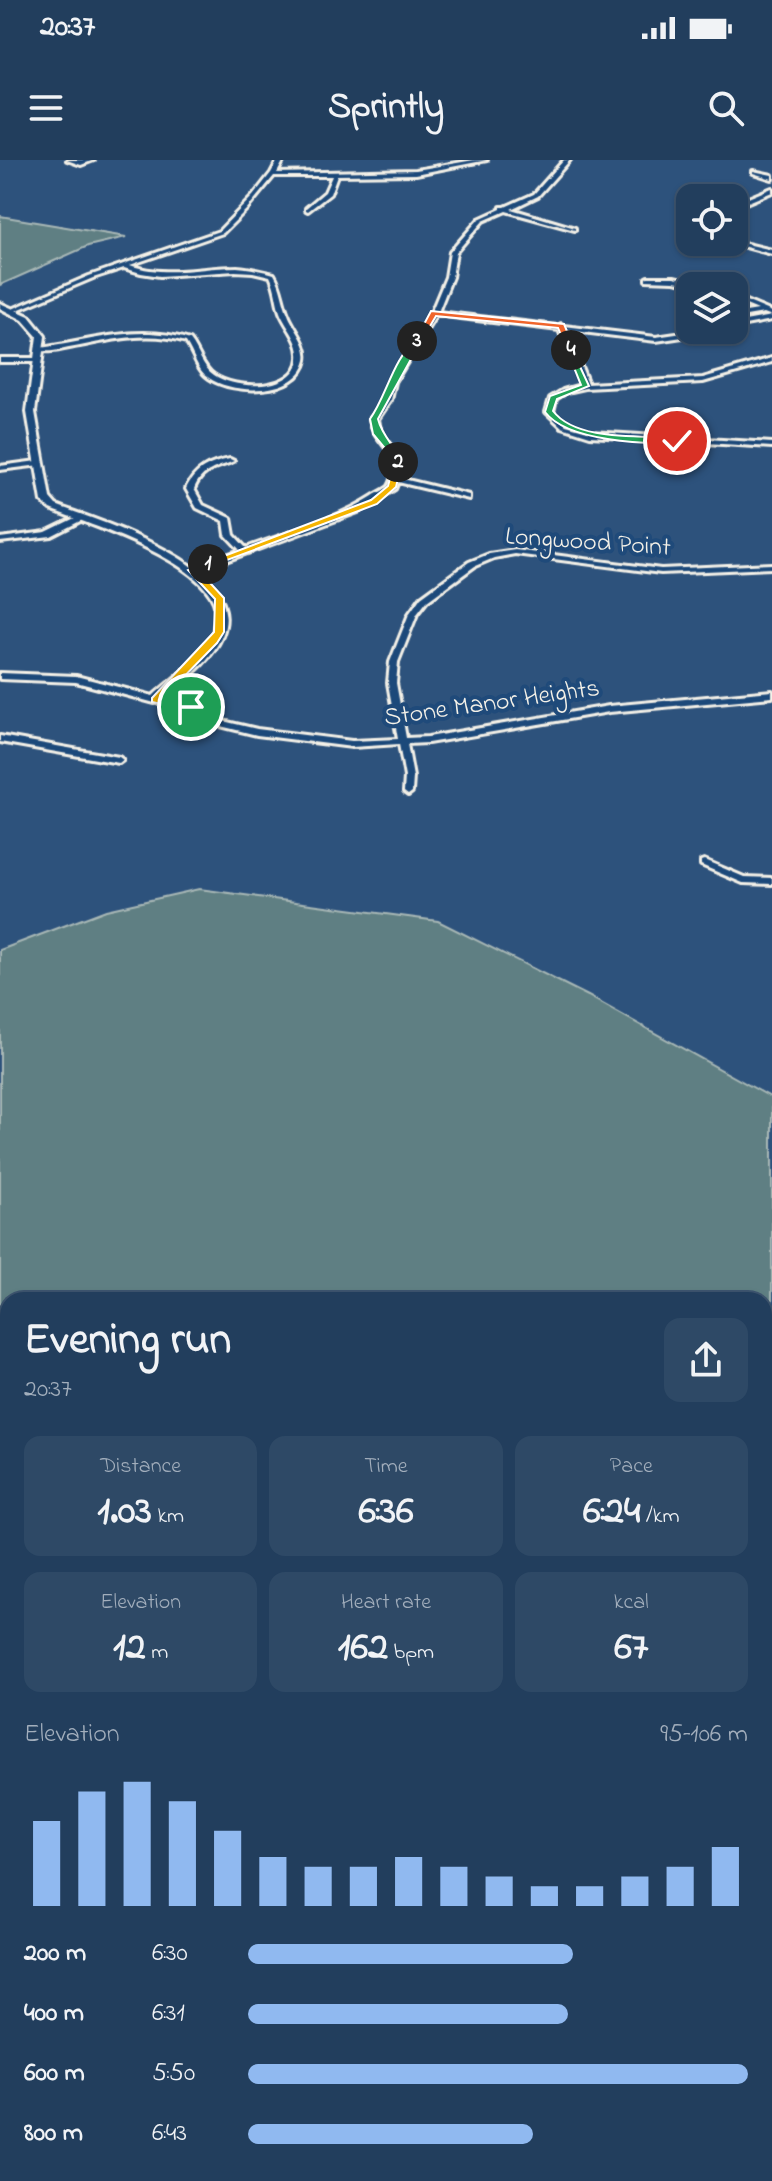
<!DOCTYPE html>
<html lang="en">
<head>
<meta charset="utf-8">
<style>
  :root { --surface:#223e5d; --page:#2e4966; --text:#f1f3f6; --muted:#a2aebc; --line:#3f5772; --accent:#90b9f0 }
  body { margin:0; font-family:"Indie Flower",sans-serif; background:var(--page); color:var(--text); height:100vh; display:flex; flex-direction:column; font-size:30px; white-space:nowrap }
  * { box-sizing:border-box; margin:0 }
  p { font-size:26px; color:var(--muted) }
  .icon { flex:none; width:44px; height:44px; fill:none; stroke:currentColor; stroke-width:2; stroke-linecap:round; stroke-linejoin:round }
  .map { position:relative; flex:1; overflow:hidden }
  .side { position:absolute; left:0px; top:1132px; width:772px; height:890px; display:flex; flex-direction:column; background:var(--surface); border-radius:24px 24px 0 0; box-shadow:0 2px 6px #0004,0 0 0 2px var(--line) }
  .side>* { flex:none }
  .fabs { position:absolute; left:676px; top:24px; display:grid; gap:16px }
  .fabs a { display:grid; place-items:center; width:72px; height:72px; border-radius:16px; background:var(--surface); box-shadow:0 2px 6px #0004,0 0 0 2px var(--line); font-size:40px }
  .pin { position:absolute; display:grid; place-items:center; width:68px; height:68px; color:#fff; margin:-34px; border:4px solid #fff; border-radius:50%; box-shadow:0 2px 8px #0007 }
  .km { position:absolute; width:40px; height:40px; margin:-20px; border-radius:50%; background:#222; color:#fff; font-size:22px; line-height:40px; text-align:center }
  .round { display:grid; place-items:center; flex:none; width:84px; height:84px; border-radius:16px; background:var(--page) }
  .head { display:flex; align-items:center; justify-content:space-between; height:136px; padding:0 24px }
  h1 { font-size:44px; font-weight:700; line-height:60px }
  .metrics { display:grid; grid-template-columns:repeat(3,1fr); gap:12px; height:136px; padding:8px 24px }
  .metrics div { display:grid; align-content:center; border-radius:16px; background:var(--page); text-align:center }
  .metrics b { font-size:40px; font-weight:700 }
  .metrics small { font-size:22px; font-weight:400 }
  .metrics p { font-size:22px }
  .chart { height:224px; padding:16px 24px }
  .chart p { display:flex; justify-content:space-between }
  .chart svg { width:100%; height:144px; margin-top:8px; stroke:var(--accent); stroke-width:6 }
  ul { padding:0 24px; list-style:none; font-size:26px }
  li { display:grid; grid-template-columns:128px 96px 1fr; align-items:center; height:60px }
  li i { height:20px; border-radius:10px; background:var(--accent) }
  .status { display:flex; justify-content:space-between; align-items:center; height:56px; padding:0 40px; background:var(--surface); direction:ltr }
  .status svg { height:22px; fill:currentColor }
  header { display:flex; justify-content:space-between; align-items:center; height:104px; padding:0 24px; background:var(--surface); font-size:36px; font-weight:700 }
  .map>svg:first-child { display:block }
  .green { fill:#5e7f83; stroke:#a9b8b6; stroke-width:2; fill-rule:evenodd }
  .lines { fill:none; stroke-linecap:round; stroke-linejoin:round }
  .stream { stroke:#8faac2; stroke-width:5 }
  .minor-casing { stroke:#f4f1e8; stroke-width:6 }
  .tertiary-casing { stroke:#f4f1e8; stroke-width:6 }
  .minor { fill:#1f4a7a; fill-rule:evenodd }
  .tertiary { fill:#1f4a7a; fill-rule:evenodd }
  .split-1 { fill:#f5b400; stroke:#fff; stroke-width:2 }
  .split-2 { fill:#f5b400; stroke:#fff; stroke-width:2 }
  .split-3 { fill:#22a559; stroke:#fff; stroke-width:2 }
  .split-4 { fill:#f0652b; stroke:#fff; stroke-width:2 }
  .split-5 { fill:#22a559; stroke:#fff; stroke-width:2 }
  .labels { text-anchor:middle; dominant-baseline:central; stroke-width:8; stroke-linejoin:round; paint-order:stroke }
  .far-street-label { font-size:26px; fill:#f4f1e8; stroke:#1f4a7a }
</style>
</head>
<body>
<div class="status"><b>20:37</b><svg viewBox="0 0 49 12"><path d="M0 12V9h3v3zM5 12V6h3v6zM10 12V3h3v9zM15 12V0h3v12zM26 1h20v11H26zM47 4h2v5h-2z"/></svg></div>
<header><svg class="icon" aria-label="menu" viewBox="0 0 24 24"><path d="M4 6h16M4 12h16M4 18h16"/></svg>Sprintly<svg class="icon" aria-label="search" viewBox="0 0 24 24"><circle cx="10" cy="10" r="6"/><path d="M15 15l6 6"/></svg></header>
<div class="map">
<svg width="772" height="2021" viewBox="0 0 772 2021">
  <rect width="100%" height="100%" fill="#2d527c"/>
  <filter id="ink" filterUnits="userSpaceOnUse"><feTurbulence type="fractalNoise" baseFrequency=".0125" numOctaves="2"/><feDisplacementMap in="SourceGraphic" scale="16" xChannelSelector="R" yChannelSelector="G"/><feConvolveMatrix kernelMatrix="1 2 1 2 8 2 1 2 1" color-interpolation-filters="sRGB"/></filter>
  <g filter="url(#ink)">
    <g class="green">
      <path d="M0 56 126 77 88 86 0 125Z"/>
      <path d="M199 729 438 761 588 836 772 938V2021H0V790L106 750ZM8 1140H764V2014H8Z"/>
    </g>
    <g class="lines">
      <g class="stream">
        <path d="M764 1731 772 1734"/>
        <path d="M111 2021 118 2016 138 2021"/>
        <path d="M217 2021 218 2014"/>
      </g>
      <g class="minor-casing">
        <g id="minor">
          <path d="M67 0H94L81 5Z"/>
          <path d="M278 0H284L277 13 416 10 474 0H487L416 14 337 15 330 34 308 51 306 50V48L325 32 332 16H274L246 50 223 73 130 105C166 118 200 107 237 107 250 108 262 111 274 114 282 127 282 141 288 154 293 168 309 184 306 200 298 236 233 235 209 218 197 210 194 194 186 182 150 171 115 179 80 186 66 188 49 194 37 190L40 188C92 181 139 163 190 180 199 191 202 207 214 215 235 230 296 232 299 198 301 181 285 166 280 152 276 140 276 128 270 116L253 112 235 111 160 116 141 113 124 108 93 118 15 151 10 150 89 116 219 71 253 36 271 13Z"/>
          <path d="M564 0H570L538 36 511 49 575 68V70L506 51 483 61 456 92 452 117 438 152 558 166 561 164 564 166 656 177 703 170H719L716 172 656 181 566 170 588 224 703 218 772 198V202L703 222 585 228 567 232 556 239 553 252 566 265 591 272 772 283V287L590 276 562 267 546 252 550 238 563 230 581 225 559 170 436 155 395 222 391 240 378 259C380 284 406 290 399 318L469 335V339L398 322 395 329 361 351 196 412H190V408L240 390 226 375 224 361 197 348 186 329C195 309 210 303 230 299L234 301C217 308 202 309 194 329L203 345 231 358 234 375 246 388C288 372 336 360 373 336 377 333 385 330 389 326 392 322 394 313 394 308 394 288 373 281 370 259L385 240 389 222 431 153 446 117 450 92 479 59 501 49V47H505L534 34Z"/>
          <path d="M753 11 772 15V19L753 13Z"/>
          <path d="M772 28V32L734 48V44Z"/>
          <path d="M734 81 772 90V94L727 82Z"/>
          <path d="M648 117H674L713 126H700L674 121 646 120V118Z"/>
          <path d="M734 136 772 152V156L764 153 734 158V154L758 150 734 140Z"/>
          <path d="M772 156V160L734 167V163Z"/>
          <path d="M0 198H38L41 200 38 202H0Z"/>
          <path d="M37 301H40V305L0 310V306Z"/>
          <path d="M79 356 86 358 51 376 0 382V378L46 372Z"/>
          <path d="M515 390 661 409 772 404V408L661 413 515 394 494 398 475 406 427 441 417 454 398 502 396 523 406 578 428 577 609 546 772 531V537L609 552 428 583 407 584 413 617 412 632 408 635 404 632 405 617 399 584 352 587 257 575 204 562 151 540C167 534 188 541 203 550L199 553 169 543 210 558 257 569 352 581 398 579 388 523 390 502 409 454 421 437 469 402 489 394Z"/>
          <path d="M0 576 119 597 123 600 119 603 0 582Z"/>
          <path d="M704 700 744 717 772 718V724L743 723 701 705V701Z"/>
        </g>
      </g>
      <g class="tertiary-casing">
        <path id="tertiary" d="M0 143 29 156 45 176 35 252 50 338 56 345C102 363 251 406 222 476 210 504 180 523 159 542L155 543 76 522 0 519V513L76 516 153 536C172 518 204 499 213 474 214 468 217 455 216 449 207 401 90 365 50 349L42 341 27 252 37 176 23 160 0 148Z"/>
      </g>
      <use href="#minor" class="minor"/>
      <use href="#tertiary" class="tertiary"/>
    </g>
  </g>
  <path class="split-1" d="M205 402 213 404 199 411 224 438V472L217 483 163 538 196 547 191 550 152 542V538L214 472 215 439 188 410Z"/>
  <path class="split-2" d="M395 300 402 302 396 327 377 344 211 406 203 404 371 340 388 326Z"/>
  <path class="split-3" d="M417 179 421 181 378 259C382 276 395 286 402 302L398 304 373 274 370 259C387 235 393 198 417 179Z"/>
  <path class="split-4" d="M431 151 564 164 575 190 568 191 558 168 436 156 420 183H414Z"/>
  <path class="split-5" d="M571 187 589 226 557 239 553 251C577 282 642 275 677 278L680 282C645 285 567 281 545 252L550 236 581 225 567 190Z"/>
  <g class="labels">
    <g class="far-street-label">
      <text transform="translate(588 383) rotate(4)">Longwood Point</text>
      <text transform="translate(492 544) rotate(-8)">Stone Manor Heights</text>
    </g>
  </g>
</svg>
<div class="fabs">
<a><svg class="icon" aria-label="locate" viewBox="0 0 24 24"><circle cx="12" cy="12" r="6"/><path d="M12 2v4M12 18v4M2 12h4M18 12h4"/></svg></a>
<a><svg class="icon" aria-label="layers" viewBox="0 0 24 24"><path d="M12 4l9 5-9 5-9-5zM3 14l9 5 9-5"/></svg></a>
</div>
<div class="pin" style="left:191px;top:547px;background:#1e9e55"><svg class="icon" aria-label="arrive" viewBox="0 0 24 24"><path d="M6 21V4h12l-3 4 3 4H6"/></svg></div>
<div class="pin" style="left:677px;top:281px;background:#d93025"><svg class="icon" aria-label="check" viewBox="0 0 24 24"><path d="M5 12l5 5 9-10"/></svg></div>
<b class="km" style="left:208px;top:404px">1</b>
<b class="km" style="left:398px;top:302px">2</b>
<b class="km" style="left:417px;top:181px">3</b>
<b class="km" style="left:571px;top:190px">4</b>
<section class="side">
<div class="head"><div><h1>Evening run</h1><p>20:37</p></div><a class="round"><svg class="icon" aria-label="share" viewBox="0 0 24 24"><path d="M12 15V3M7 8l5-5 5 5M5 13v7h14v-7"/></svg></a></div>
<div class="metrics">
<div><p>Distance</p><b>1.03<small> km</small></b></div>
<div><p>Time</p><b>6:36</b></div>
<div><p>Pace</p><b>6:24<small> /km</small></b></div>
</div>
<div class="metrics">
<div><p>Elevation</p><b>12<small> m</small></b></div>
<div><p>Heart rate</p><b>162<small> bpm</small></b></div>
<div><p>kcal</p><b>67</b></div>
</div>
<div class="chart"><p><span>Elevation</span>95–106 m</p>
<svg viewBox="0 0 160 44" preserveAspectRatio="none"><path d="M5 44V18M15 44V9M25 44V6M35 44V12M45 44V21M55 44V29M65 44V32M75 44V32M85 44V29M95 44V32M105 44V35M115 44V38M125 44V38M135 44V35M145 44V32M155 44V26"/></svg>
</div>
<ul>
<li><b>200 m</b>6:30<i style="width:65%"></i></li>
<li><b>400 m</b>6:31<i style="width:64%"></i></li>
<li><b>600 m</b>5:50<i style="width:100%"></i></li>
<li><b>800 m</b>6:43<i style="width:57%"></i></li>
</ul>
</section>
</div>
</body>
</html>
